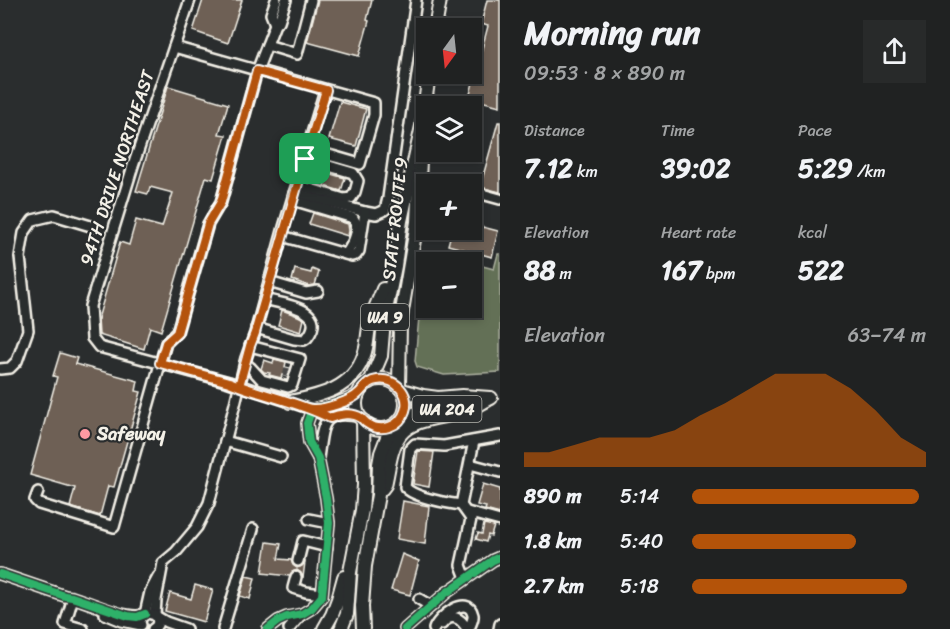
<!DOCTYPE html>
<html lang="en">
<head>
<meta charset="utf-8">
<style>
  :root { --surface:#202222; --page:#282a2a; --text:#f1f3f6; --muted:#a2a4a5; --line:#3d3f40; --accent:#b45309 }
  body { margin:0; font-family:Sriracha,sans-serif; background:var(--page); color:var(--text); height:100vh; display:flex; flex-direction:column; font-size:22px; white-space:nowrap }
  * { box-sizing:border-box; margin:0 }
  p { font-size:20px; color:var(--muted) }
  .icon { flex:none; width:33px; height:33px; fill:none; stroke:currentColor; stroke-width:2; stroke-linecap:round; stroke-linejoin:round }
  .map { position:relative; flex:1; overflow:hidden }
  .details { display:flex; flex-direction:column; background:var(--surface); width:450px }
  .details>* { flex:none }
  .needle { width:39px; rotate:195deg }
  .buttons { position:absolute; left:416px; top:18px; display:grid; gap:12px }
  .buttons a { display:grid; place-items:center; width:66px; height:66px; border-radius:0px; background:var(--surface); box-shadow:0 3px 9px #0003,0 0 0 2px var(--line); font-size:30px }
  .pin { position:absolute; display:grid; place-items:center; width:51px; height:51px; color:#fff; margin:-26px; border-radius:12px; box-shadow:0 3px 9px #0006 }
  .round { display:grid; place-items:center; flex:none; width:63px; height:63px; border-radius:0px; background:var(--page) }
  .summary { display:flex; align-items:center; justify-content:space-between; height:102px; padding:0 24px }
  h1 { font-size:33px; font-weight:700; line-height:45px }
  .metrics { display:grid; grid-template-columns:repeat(3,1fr); gap:9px; height:102px; padding:6px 24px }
  .metrics div { display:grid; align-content:center }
  .metrics b { font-size:26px; font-weight:700 }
  .metrics small { font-size:16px; font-weight:400 }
  .metrics p { font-size:16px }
  .chart { height:168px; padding:12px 24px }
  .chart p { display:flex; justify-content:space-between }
  .chart svg { width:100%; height:108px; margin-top:6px; fill:var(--accent); opacity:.7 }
  ul { padding:0 24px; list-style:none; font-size:20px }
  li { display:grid; grid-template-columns:96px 72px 1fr; align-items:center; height:45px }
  li i { height:15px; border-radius:8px; background:var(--accent) }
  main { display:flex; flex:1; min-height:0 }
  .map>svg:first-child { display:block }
  .green { fill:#636f56; stroke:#acb09f; stroke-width:1.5 }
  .building { fill:#6e6054; stroke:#f4f1e8; stroke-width:1.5 }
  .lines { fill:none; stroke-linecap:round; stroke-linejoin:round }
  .minor-tunnel { stroke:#484a4a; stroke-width:9; stroke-dasharray:9 4.5; stroke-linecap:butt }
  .minor-casing { stroke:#f4f1e8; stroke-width:14 }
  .major-casing { stroke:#f4f1e8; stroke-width:16 }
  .minor { stroke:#2a2d2e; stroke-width:9 }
  .major { stroke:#2a2d2e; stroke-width:12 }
  .cycleway-casing { stroke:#2a2d2e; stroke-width:11 }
  .cycleway { stroke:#2db169; stroke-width:8 }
  .route-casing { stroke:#fff; stroke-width:12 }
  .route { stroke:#b45309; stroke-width:8 }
  .poi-dot { fill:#ff9aa2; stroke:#2a2d2e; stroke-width:2 }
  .labels { text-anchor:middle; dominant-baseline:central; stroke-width:4.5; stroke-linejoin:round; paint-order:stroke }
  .shield { fill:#2a2d2e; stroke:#b7b6b0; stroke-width:1.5 }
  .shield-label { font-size:16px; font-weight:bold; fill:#f4f1e8 }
  .street-label { font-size:18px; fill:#f4f1e8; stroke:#2a2d2e }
  .poi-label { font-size:18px; font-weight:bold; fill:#f4f1e8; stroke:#2a2d2e; text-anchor:start }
</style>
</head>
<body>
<main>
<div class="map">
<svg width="500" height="629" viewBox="0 0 500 629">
  <rect width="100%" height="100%" fill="#2a2d2e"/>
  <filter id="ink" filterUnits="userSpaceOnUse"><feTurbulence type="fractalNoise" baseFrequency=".0167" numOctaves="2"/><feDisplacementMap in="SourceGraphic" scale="12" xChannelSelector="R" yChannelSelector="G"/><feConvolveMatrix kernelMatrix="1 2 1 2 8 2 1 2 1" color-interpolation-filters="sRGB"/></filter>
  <g filter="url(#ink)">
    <path class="green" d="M427 251 469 262H426V308H471V263L494 269 498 254H500V372L444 375 417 367 415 361 423 273Z"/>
    <g class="building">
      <path d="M203 0H242L228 43 193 31Z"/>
      <path d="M318 0H372L367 20 369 21 359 56 307 42Z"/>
      <path d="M487 0H500V106L469 98 488 26 481 24Z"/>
      <path d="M168 86 228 104 219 134 226 135 213 179 206 177 161 331 150 327 144 349 99 335 98 319 120 242 129 245 136 220 162 227 173 193 150 187 148 194 136 191Z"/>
      <path d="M340 102 366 109 356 146 329 139Z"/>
      <path d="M498 122H500V192L480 187Z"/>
      <path d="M327 173 345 178 341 191 324 186Z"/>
      <path d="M313 213 348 224 349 231 348 236 309 224Z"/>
      <path d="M471 224 498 231 492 257 448 245 452 230H471Z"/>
      <path d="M295 269 311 273 312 269 319 272 315 285 309 286 292 280Z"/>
      <path d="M282 310 298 316 304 319 301 332 278 325Z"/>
      <path d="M60 353 77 358 75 364 138 381 136 391 141 392 114 487 108 486 100 516 70 507 75 488 30 475 57 377 53 376Z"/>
      <path d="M274 359 286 362 285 367 290 368 287 377 282 375 281 378 269 375 270 373 264 372 261 369 264 360 273 363Z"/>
      <path d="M418 451 434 452 429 487 413 484Z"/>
      <path d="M483 484 500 489V514L485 510 486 507 477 505Z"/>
      <path d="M403 501 429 506 425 544 397 539Z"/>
      <path d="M484 524 494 526 491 536 488 535 486 542 476 539 478 533 482 534Z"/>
      <path d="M267 542 281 544 278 559 291 560 293 565 297 568 302 566 305 562 303 578 301 573 297 570 292 572 289 576 262 573Z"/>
      <path d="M402 554 419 561 410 595 391 590Z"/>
      <path d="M246 576 255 578 250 599 240 596Z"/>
      <path d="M195 585 213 590 204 622 165 611 170 593 191 599Z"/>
    </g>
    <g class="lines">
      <path class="minor-tunnel" d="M287 377 289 368"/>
      <g class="minor-casing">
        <g id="minor">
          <path d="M190 0 133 166 90 306 92 338 99 347 229 382 312 409 330 418"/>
          <path d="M275 24 271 14 276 0"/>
          <path d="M267 45 297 54 311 0"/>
          <path d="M174 47 374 103V115L360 164 308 149"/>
          <path d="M297 185 344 199 351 198 355 192 358 181 353 173 305 159"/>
          <path d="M471 191 500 199"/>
          <path d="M294 193 365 212 376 214 385 210 388 198 416 0"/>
          <path d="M293 200 353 218C361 229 353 244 346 254"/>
          <path d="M282 236 352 256 356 255 359 251 365 212"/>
          <path d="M269 282 306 293 318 291"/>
          <path d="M256 328 294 339 304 340 307 338C330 309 283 304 264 299"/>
          <path d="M245 363 251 368 262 380 288 387 292 385 300 359 250 346"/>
          <path d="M0 369 10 368 17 361 28 330 20 257 24 233 33 220 54 215 94 227"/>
          <path d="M313 409C330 406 344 402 359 394"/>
          <path d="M225 441 281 457"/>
          <path d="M318 458C323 426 320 408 361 417"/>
          <path d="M470 464 500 472"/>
          <path d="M38 492 35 500 39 504 114 527 166 343 177 332 208 224 221 202 257 71 275 24 279 21 286 0"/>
          <path d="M461 505C447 503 414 498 405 487L410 449 415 444 444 446 500 436"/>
          <path d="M467 512 500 521"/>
          <path d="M309 519 329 523"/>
          <path d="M298 561 303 541 327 547"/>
          <path d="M0 574 65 596 72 597C89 602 126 620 143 615"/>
          <path d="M296 577 293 588 306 592 322 594"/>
          <path d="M466 578 461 565 471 519 461 505 474 441"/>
          <path d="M419 599 431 606"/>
          <path d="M72 601 65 624 83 629"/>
          <path d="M105 614 122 621 141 625"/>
          <path d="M145 614 150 592 158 577"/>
          <path d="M155 615 156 600 163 563 176 552 197 527 209 503 235 404 246 358 255 333 284 227 325 90"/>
          <path d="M156 616 166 622 186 629"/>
          <path d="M140 621 143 615 147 613 155 615C159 620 159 625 153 629"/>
          <path d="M442 624C451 612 461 618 467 629"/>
          <path d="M223 629 253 529"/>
          <path d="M268 629 278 621 287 617 302 614 312 608 322 596 329 523 326 498 318 458 309 442 308 433 307 423 312 409"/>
          <path d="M289 629 302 614"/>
          <path d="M405 629 446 593 493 560 500 557"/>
          <path d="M434 629C438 617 468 593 473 615 474 619 470 625 469 629"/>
          <path d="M499 629 500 624"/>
        </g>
      </g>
      <g class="major-casing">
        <g id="major">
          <path d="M435 28 440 0"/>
          <circle cx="381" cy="404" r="25"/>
          <path d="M370 382 381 356 384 320 395 266 401 221 422 126 429 74"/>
          <path d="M399 387 400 323 417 222 420 160"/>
          <path d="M402 390 423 396 438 398 462 396 490 398"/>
          <path d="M290 402C320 396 353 389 364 355 368 345 367 334 370 323 373 311 379 300 383 289"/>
          <path d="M402 418 417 413 438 411"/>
          <path d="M382 489 385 485C389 469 390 449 400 435 413 417 446 418 466 411 474 408 483 402 491 398"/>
          <path d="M324 629 332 615 338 599 344 577"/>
          <path d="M341 629 347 614 350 572 362 510 364 485 363 420"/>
          <path d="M363 629 362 606 365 566 378 495 379 464 381 453 391 427"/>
        </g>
      </g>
      <use href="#minor" class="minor"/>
      <use href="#major" class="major"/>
      <g class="cycleway-casing">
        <g id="cycleway">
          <path d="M0 574 65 596 72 597 128 616 137 617 145 614"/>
          <path d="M268 629 278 621 287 617 302 614 312 608 322 596 329 523 326 498 318 458 309 442 308 433 307 423 312 409C329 407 343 402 359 394"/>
          <path d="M405 629 446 593 493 560 500 557"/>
        </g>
      </g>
      <use href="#cycleway" class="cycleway"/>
    </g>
  </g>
  <g class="lines" filter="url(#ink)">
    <g class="route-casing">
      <path id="route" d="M305 159 255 333 250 346 239 386C270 397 301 403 330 418 339 414 353 412 361 418 364 420 365 423 368 424 381 433 400 427 405 411 411 394 395 377 377 380 368 381 365 387 359 393 352 401 323 410 312 409 305 408 297 404 290 402 269 395 249 390 229 382L160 363 166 343 177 333 208 224 221 202 257 71 326 90 305 159"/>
    </g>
    <use href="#route" class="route"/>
  </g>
  <circle class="poi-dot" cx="85" cy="434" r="6"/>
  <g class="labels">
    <g class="shield">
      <rect x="361" y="304" width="48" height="26" rx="4.5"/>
      <rect x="412.5" y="396" width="69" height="26" rx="4.5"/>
    </g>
    <g class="shield-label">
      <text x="385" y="317">WA 9</text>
      <text x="447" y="409">WA 204</text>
    </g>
    <g class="street-label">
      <text transform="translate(117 168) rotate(-72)">94TH DRIVE NORTHEAST</text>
      <text transform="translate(395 219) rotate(-84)">STATE ROUTE 9</text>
    </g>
    <g class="poi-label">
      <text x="97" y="434">Safeway</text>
    </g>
  </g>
</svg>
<div class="buttons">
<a><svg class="needle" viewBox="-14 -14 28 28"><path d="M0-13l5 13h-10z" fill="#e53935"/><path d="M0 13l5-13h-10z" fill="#a2a4a5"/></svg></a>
<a><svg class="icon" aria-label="layers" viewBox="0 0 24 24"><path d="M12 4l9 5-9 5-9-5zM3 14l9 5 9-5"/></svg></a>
<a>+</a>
<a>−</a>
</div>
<div class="pin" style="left:305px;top:159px;background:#1e9e55"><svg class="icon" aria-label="arrive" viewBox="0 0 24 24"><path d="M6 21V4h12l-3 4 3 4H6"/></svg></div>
</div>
<section class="details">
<div class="summary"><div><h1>Morning run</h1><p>09:53 · 8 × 890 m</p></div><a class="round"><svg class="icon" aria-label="share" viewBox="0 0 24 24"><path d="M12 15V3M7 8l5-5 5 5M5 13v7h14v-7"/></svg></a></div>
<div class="metrics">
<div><p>Distance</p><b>7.12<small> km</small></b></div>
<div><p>Time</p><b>39:02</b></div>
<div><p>Pace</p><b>5:29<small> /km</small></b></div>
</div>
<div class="metrics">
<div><p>Elevation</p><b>88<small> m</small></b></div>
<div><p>Heart rate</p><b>167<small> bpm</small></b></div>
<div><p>kcal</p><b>522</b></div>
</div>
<div class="chart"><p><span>Elevation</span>63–74 m</p>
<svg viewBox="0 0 160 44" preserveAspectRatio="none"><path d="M0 44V38L10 38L20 35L30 32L40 32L50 32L60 29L70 23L80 18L90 12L100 6L110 6L120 6L130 12L140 21L150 32L160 38V44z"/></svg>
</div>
<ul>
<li><b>890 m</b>5:14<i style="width:97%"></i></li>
<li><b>1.8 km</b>5:40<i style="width:70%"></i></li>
<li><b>2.7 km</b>5:18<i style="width:92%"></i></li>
</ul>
</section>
</main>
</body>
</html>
